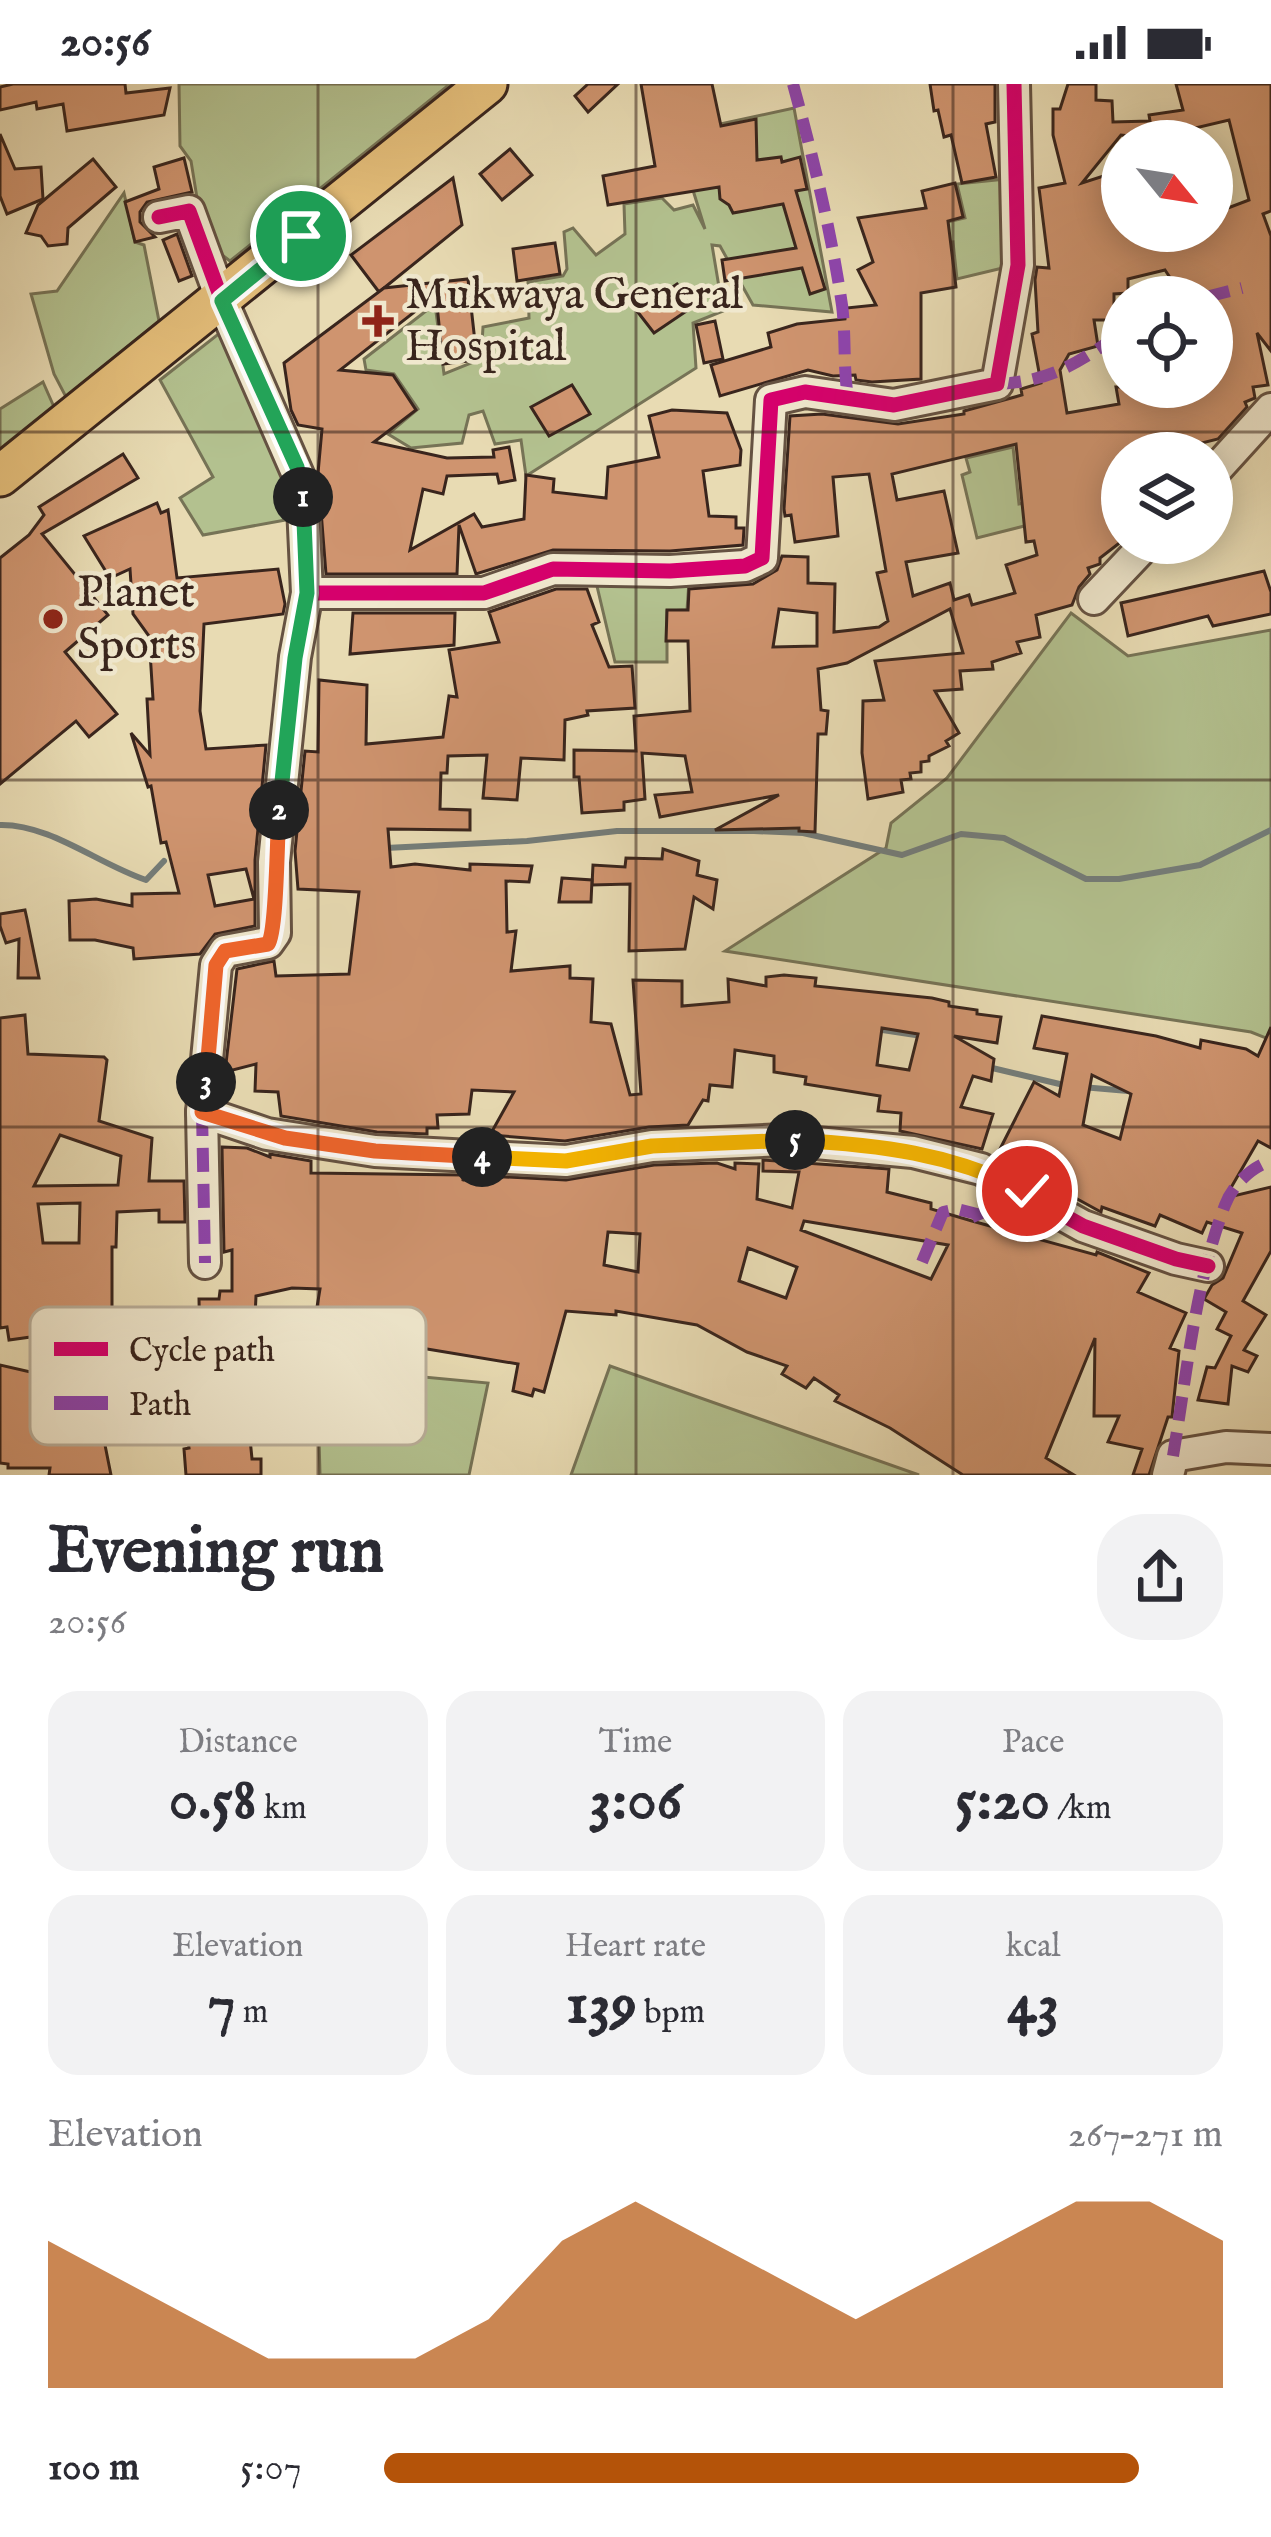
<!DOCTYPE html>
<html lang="en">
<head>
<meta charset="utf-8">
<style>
  :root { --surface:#fff; --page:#f2f2f3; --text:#2b2b33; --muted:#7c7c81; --accent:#b45309 }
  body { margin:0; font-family:"IM FELL English",serif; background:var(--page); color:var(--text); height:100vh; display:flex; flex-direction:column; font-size:45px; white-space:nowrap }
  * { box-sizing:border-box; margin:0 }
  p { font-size:39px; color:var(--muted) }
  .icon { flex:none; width:66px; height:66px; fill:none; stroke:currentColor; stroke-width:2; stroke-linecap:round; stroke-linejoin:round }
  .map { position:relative; height:1391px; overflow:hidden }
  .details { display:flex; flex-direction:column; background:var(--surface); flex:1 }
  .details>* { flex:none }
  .needle { width:78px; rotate:120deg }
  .controls { position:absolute; left:1101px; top:36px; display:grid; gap:24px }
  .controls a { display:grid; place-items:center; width:132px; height:132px; border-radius:50%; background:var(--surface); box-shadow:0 6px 30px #0003; font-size:60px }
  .pin { position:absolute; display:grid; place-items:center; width:102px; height:102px; color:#fff; margin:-51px; border:6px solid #fff; border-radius:50%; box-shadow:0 3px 12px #0007 }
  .km { position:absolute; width:60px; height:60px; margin:-30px; border-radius:50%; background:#222; color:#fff; font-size:33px; line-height:60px; text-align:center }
  .round { display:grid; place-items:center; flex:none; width:126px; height:126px; border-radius:48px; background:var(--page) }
  .summary { display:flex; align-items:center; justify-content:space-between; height:204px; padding:0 48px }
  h1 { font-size:66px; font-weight:700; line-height:90px }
  .metrics { display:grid; grid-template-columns:repeat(3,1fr); gap:18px; height:204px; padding:12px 48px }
  .metrics div { display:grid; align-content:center; border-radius:30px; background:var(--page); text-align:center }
  .metrics b { font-size:60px; font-weight:700 }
  .metrics small { font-size:33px; font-weight:400 }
  .metrics p { font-size:33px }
  .chart { height:336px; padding:24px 48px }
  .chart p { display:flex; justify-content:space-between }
  .chart svg { width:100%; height:216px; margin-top:12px; fill:var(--accent); opacity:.7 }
  ul { padding:0 48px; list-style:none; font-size:39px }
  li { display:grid; grid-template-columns:192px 144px 1fr; align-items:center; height:90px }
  li i { height:30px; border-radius:15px; background:var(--accent) }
  .status { display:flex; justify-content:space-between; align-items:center; height:84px; padding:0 60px; background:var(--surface); direction:ltr }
  .status svg { height:33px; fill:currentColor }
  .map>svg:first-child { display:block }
  .green { fill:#b3c18f; stroke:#767356; stroke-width:3 }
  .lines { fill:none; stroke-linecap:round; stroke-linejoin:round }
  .stream { stroke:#747d7a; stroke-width:6 }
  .building { fill:#cf946f; stroke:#39251d; stroke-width:3; fill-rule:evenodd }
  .minor-casing { stroke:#655242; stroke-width:36 }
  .major-casing { stroke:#39251d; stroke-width:45 }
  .minor { stroke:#f0e8ce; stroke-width:30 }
  .major { stroke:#e4be7a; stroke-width:39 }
  .quiet { stroke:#8e44ad; stroke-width:12; stroke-dasharray:24 12; stroke-linecap:butt }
  .cycleway-casing { stroke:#f0e8ce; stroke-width:22 }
  .cycleway { stroke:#d6006c; stroke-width:15 }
  .split-1-casing { stroke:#fff; stroke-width:24 }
  .split-2-casing { stroke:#fff; stroke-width:24 }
  .split-3-casing { stroke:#fff; stroke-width:24 }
  .split-4-casing { stroke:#fff; stroke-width:24 }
  .split-5-casing { stroke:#fff; stroke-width:24 }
  .split-6-casing { stroke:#fff; stroke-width:24 }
  .split-1 { stroke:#22a559; stroke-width:15 }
  .split-2 { stroke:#22a559; stroke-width:15 }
  .split-3 { stroke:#f0652b; stroke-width:15 }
  .split-4 { stroke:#f0652b; stroke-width:15 }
  .split-5 { stroke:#f5b400; stroke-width:15 }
  .split-6 { stroke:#f5b400; stroke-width:15 }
  .grid { fill:none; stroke:#39251d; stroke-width:3; stroke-opacity:0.55 }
  .poi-dot { fill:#8f2418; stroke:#f0e8ce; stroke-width:4.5 }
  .labels { text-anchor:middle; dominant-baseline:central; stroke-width:9; stroke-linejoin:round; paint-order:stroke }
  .poi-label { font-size:45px; fill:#39251d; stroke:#f0e8ce; text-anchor:start }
  .key { fill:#f0e8ce; stroke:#b9ae99; stroke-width:3 }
  .key-label { font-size:33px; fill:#39251d }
</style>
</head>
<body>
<div class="status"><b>20:56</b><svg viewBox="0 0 49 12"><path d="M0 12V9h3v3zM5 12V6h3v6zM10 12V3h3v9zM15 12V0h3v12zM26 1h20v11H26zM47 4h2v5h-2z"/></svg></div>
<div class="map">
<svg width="1271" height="1391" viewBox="0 0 1271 1391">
  <rect width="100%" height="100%" fill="#e8dbb3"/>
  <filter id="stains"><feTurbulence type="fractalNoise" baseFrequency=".00167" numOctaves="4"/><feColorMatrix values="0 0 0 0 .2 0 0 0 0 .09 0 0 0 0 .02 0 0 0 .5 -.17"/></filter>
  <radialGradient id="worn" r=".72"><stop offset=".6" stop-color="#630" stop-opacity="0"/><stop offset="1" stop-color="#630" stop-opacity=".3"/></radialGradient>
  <g class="green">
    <path d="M179 0H450L230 177 204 157 191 77 180 62Z"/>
    <path d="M794 24 832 228 753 221 720 162 712 161 723 227 693 239 696 284 526 392 521 356 495 360 483 327 469 331 462 359 411 364 388 350 418 325 394 290 366 286 364 275 435 220 444 290 481 275 483 243 529 234 528 198 563 192 567 185 564 148 573 144 596 171 625 150 624 120 662 114 674 126 693 121 705 145 684 77 688 47Z"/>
    <path d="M1006 95 1015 181 957 195 953 158 923 162 926 143 965 134 957 100Z"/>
    <path d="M124 109 135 158 144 161 159 237 66 313 54 290 31 210 57 207Z"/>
    <path d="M221 248 286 379 291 435 203 451 180 414 213 393 160 296Z"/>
    <path d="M43 298 54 323 0 367V325Z"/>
    <path d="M1013 363 1019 420 1045 415 1048 436 977 454 962 391 970 388 966 374Z"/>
    <path d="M689 497 687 526 667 527V578H615L596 498Z"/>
    <path d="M1071 529 1128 572 1271 546V956L1251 948 725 867 886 764 891 739 947 694Z"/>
    <path d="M610 1282 919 1391H571Z"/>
    <path d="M317 1283 488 1299 469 1391H320Z"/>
  </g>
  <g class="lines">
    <g class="stream">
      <path d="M0 741C50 740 98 780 146 796L164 777"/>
      <path d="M386 764 527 757 617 747H754L803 749 902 771 961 750 1004 754 1086 795H1119L1200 781 1271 746"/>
      <path d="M876 945 922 952"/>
      <path d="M988 983 1068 1002"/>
      <path d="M1082 1003 1128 1007"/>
    </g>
  </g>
  <g class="building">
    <path d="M13 0H125L126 9 170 4 164 31 67 47 63 20 37 25 36 18 0 26V3Z"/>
    <path d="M588 0H618L588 28 575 12Z"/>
    <path d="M641 0H712L721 42 756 35 757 76 781 73 782 78 800 73 807 105 796 107 825 205 810 210 802 184 725 197 722 176 796 164 783 120 733 129 729 121 720 115 719 103 608 121 603 92 655 82Z"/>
    <path d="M930 0H995V38L986 40 996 93 962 99 951 51 944 53 938 26 934 27Z"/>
    <path d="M1068 0H1096V16L1112 17 1113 38 1150 37 1149 31 1183 26 1176 0H1271V127L1263 130 1271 152V267L1257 249 1268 301 1253 303 1255 314 1245 318 1247 323 1218 355 1162 369H1122V457L1100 474V480L1088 484 1090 490 1079 503 1072 521 1036 531 1040 553 1017 558 1021 569 992 578 993 585 960 587 962 605 935 607 959 649 946 657 949 662 929 672V677L921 678V688L910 689 911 695 901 696 903 708 868 715 862 669 863 617 884 616 875 577 963 569 950 525 847 579 818 585 821 626 828 627 826 650H818L815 748 799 747V744L715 746 779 711 660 733 655 711 692 708 685 672 642 669 645 715 624 718V726L582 729 579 693H574V666L636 667 634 632 690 627 688 557H666L667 526H688L689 505 753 500 777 486 782 472 808 473V499L835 500 834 548 879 543 888 537 877 489 886 487 869 390 833 393 838 452 795 458 791 431 785 432 784 425 790 332 822 330 898 340 964 330V327L1022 311 1021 305 1041 299 1032 250 1038 248 1035 196 1037 183 1049 184 1039 104 1065 99 1053 51V25H1060ZM1229 36 1249 116 1212 130V147L1169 154 1167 147H1122V86L1082 99 1121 51 1153 54ZM1165 186 1183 213 1211 208 1222 255 1212 257V303H1116L1119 320 1067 329 1060 286 1069 270 1098 262 1094 236H1114V210L1128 209V195ZM1016 360 1026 458 1034 457 1037 471 1006 481 1015 509 972 521 969 511 954 516 950 499 913 512 906 478 958 469 944 407 897 416 892 390ZM779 525 817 529V562L773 563Z"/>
    <path d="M0 50 15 85 41 83 43 115 7 130 0 112Z"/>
    <path d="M510 65 532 91 502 116 480 90Z"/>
    <path d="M184 74 192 108 147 118 140 128V138L155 153 135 158 125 118 159 105 154 83Z"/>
    <path d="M93 75 116 103 68 144 67 160 48 162 41 152 26 149 38 121Z"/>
    <path d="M453 94 462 141 379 208 351 171Z"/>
    <path d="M955 99 963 133 948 137 956 203 921 209V295L872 298 856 296 855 291 833 292 808 286 720 312 711 281 771 263 768 249 797 240 845 235 846 224 876 221 858 186 873 178 858 134 926 124 922 107Z"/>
    <path d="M177 150 192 192 179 197 163 156Z"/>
    <path d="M555 159 560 190 517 197 513 165Z"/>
    <path d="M468 195 477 276 443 280 436 211 340 286 393 291 416 326 374 358 447 374 494 373 493 366 509 363 515 396 499 399 497 390 447 392 443 410 423 405 410 466 474 430 482 443 524 435 526 391 554 395 553 408 606 414 608 383 659 373 649 332 672 326 727 329 741 366 740 381 703 387 709 432 736 433V444H744L743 461 670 467 553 466 476 490 459 441 457 490H326L318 389 322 345 298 341 291 326 284 279 384 204Z"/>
    <path d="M677 200 694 222 654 249 637 227Z"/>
    <path d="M715 237 723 275 704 279 696 241Z"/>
    <path d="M572 301 590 330 549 352 531 323Z"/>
    <path d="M123 370 138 394 42 450 108 531 65 568 117 630 89 653 76 637 0 700V474L29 451 44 431 39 423Z"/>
    <path d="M157 419 161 429 168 426 177 494 278 485 285 520 283 530 204 540 200 627 206 665 266 661 255 776V842L215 850 200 870 134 875 133 864 95 856H70L69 817 96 815 132 822V810L179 809 166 758 161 759 151 702 148 703 131 649 150 671 147 615H153L149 552 133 530 130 485 110 494 84 452ZM246 785 254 815 215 822 208 791Z"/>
    <path d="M1264 487 1271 508V530L1213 542 1208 532 1128 552 1121 519Z"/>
    <path d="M556 505H587L599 538 592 541 609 583 632 582 635 624 587 627 588 631 565 636 564 676 521 674 517 716 483 714 487 671 448 672 447 689H441L440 725 470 726V746L388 745 391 783 415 780 470 786V780L532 782 529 798 506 797 507 848 516 847 511 887 570 882V894L593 895 591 938 611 940 630 1011 641 1010 633 896 682 897V922L729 918 728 895 766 902V893L784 891 816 894 815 902 932 914 949 918V922L977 926V930L1001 933 997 959 954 952 994 975 991 997 973 992 961 1023 993 1030 982 1065 900 1047 901 1029 878 1027 880 1012 805 1000 806 993 774 988V972L735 966 732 1003 710 1001 708 1017 703 1016 688 1041 649 1043 565 1057 490 1051 514 1008 472 1006 469 1030 437 1031 438 1044H427V1050L377 1048 281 1032 278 1008 255 1007 256 980 225 988 237 885 274 877 276 892 349 890 359 808 298 805 295 767 305 667 318 668 319 596 367 601 366 660 443 653 449 612 457 613 449 566 499 558 489 528ZM882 944 918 950 909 986 877 981Z"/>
    <path d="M353 529H455L454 561 350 570Z"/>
    <path d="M663 765 699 777 697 791 717 796 713 825 694 813 685 865 629 867 630 800 592 801 593 781 625 783 626 774 662 775Z"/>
    <path d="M562 794 592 796 591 818H559Z"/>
    <path d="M25 826 27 835 39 894H18L19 855 6 859 0 842V830Z"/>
    <path d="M25 931 28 970 104 973 107 976 99 1037 152 1054 149 1097H184L185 1138H159V1126L117 1128 116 1163H112V1234H61L65 1292 105 1298 103 1351 111 1391H49L50 1384H8V1380L0 1379V1281L48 1292 45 1251 9 1256 7 1243 0 1244V934ZM60 1051 121 1072 118 1101 34 1102ZM80 1119 79 1159H43L38 1120Z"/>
    <path d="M1042 932 1156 952 1200 964 1201 956 1246 965 1258 972 1271 943V1064L1258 1057 1225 1114 1271 1103V1167L1243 1217 1266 1231 1244 1266 1257 1272 1248 1288 1232 1282 1228 1320 1198 1316 1207 1283 1215 1284 1231 1252 1217 1245 1226 1228 1204 1215 1212 1201 1223 1194 1242 1149 1207 1138 1202 1149 1160 1131 1155 1142 1102 1123 1101 1128 997 1071 1034 998 1059 1012 1067 970 1034 964ZM1092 991 1131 1010 1120 1055 1083 1041Z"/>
    <path d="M222 1063 247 1064 270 1073V1070L311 1077V1089L463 1091V1097L466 1091 566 1096 654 1081 717 1079 735 1085V1079L759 1080 757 1115 792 1124 799 1088 763 1087V1076L889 1085 887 1108 931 1119V1125L972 1137 1096 1171 1097 1168 1149 1189 1138 1208 1186 1229 1170 1264 1179 1267 1172 1333H1168L1149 1391H1133L1142 1365 1108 1358 1119 1332H1094L1095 1254 1046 1374 1074 1391H963L890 1344 835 1317 839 1311 814 1294 806 1304 782 1290 787 1282 747 1268 697 1241 616 1227V1231L566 1227 544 1308 534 1305 532 1312 513 1307 518 1280 415 1263 413 1276 332 1263 335 1245 314 1241 320 1205 292 1204 256 1212 255 1234H251L253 1265H248L246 1314 252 1375H261V1391H186L184 1365 189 1364 184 1325H155L154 1308 135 1293 167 1245 200 1266 199 1215H219L220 1207H232V1166L224 1168ZM804 1137 948 1161 931 1195 801 1146ZM608 1148 640 1150 638 1188 604 1181ZM748 1164 797 1183 786 1214 739 1197Z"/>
  </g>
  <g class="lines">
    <g class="minor-casing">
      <g id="minor">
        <path d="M159 133 189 127 222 217 302 400 307 509 295 573 274 778 275 849 268 859 225 867 216 881 202 1028 267 1050 375 1067 566 1077 652 1062 784 1056 913 1068 981 1085 1083 1142 1176 1175 1208 1182"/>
        <path d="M1212 390 1271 325"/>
        <path d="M307 509H484L553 485 670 487 745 482 762 474 771 316 805 308 894 321 997 300 1018 181 1014 0"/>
        <path d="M1094 515 1147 459"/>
        <path d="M202 1028 205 1179"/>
        <path d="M1168 1391 1173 1372 1226 1363 1271 1365"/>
      </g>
    </g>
    <g class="major-casing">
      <path id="major" d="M0 392 487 0"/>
    </g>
    <use href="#minor" class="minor"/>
    <use href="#major" class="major"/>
    <g class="quiet">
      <path d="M793 0C813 73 831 146 842 221 846 252 843 283 848 314"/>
      <path d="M1206 213 1242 204"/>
      <path d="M997 300C1053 297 1077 279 1122 249"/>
      <path d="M202 1028 205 1179"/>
      <path d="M922 1178 943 1128 957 1125 977 1130 980 1137 1015 1135 1040 1116"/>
      <path d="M1173 1372C1187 1289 1195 1200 1225 1121 1232 1102 1251 1083 1271 1077"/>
    </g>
    <g class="cycleway-casing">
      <g id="cycleway">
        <path d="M159 133 189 127 222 217 302 400 307 509 295 573 274 778 275 849 268 859 225 867 216 881 202 1028 267 1050 375 1067 566 1077 652 1062 784 1056 913 1068 981 1085 1083 1142 1176 1175 1208 1182"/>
        <path d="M307 509H484L553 485 670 487 745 482 762 474 771 316 805 308 894 321 997 300 1018 181 1014 0"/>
      </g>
    </g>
    <use href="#cycleway" class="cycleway"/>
  </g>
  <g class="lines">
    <g class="split-1-casing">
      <path id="split-1" d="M301 152 222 217 297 383 303 413"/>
    </g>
    <g class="split-2-casing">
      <path id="split-2" d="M279 726 295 574 307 509 303 413"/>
    </g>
    <g class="split-3-casing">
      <path id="split-3" d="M206 998 216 881 225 867 268 860C277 847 277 751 279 726"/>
    </g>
    <g class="split-4-casing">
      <path id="split-4" d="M206 998 202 1028 285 1054 375 1067 482 1073"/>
    </g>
    <g class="split-5-casing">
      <path id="split-5" d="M482 1073 566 1077 652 1062 795 1056"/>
    </g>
    <g class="split-6-casing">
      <path id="split-6" d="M795 1056C881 1061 949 1069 1027 1107"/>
    </g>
    <use href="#split-1" class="split-1"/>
    <use href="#split-2" class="split-2"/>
    <use href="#split-3" class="split-3"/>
    <use href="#split-4" class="split-4"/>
    <use href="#split-5" class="split-5"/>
    <use href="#split-6" class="split-6"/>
  </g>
  <path class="grid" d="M318 0V1391M636 0V1391M953 0V1391M0 348H1271M0 696H1271M0 1043H1271"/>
  <g class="poi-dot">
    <path d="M372 219h12v12h12v12h-12v12h-12v-12h-12v-12h12z"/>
    <circle cx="53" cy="535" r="12"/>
  </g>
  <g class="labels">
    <g class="poi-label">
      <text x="405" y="211">Mukwaya General<tspan x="405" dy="52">Hospital</tspan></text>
      <text x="77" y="509">Planet<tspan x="77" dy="52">Sports</tspan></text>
    </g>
  </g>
  <rect x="30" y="1223" width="396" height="138" rx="18" class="key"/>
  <rect x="54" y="1258" width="54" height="14" fill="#d6006c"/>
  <rect x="54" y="1312" width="54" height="14" fill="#8e44ad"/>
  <g class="key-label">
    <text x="129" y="1277">Cycle path</text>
    <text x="129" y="1331">Path</text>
  </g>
  <rect width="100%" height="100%" filter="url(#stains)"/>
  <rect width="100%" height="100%" fill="url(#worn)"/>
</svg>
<div class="controls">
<a><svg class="needle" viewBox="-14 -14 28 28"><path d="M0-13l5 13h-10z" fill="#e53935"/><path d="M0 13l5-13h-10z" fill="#7c7c81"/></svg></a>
<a><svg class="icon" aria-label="locate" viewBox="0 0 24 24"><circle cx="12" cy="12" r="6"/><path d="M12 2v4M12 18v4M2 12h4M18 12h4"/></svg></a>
<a><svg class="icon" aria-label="layers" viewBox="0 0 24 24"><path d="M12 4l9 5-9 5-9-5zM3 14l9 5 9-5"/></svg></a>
</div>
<div class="pin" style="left:301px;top:152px;background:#1e9e55"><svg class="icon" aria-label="arrive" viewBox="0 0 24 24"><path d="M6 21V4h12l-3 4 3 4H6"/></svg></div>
<div class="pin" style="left:1027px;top:1107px;background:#d93025"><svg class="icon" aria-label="check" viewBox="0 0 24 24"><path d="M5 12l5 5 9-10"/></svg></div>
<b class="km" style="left:303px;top:413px">1</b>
<b class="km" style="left:279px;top:726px">2</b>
<b class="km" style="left:206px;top:998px">3</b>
<b class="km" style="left:482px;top:1073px">4</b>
<b class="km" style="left:795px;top:1056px">5</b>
</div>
<section class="details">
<div class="summary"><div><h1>Evening run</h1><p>20:56</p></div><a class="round"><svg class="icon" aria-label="share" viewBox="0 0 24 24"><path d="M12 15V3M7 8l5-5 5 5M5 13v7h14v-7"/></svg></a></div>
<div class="metrics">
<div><p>Distance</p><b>0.58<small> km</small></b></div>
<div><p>Time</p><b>3:06</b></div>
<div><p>Pace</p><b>5:20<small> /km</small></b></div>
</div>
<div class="metrics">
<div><p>Elevation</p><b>7<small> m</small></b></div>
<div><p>Heart rate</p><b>139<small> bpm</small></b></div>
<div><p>kcal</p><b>43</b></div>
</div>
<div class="chart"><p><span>Elevation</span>267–271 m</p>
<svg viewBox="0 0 160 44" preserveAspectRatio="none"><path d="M0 44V14L10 22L20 30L30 38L40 38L50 38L60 30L70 14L80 6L90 14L100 22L110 30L120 22L130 14L140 6L150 6L160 14V44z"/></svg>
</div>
<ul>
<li><b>100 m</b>5:07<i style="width:90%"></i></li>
</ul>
</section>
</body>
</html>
